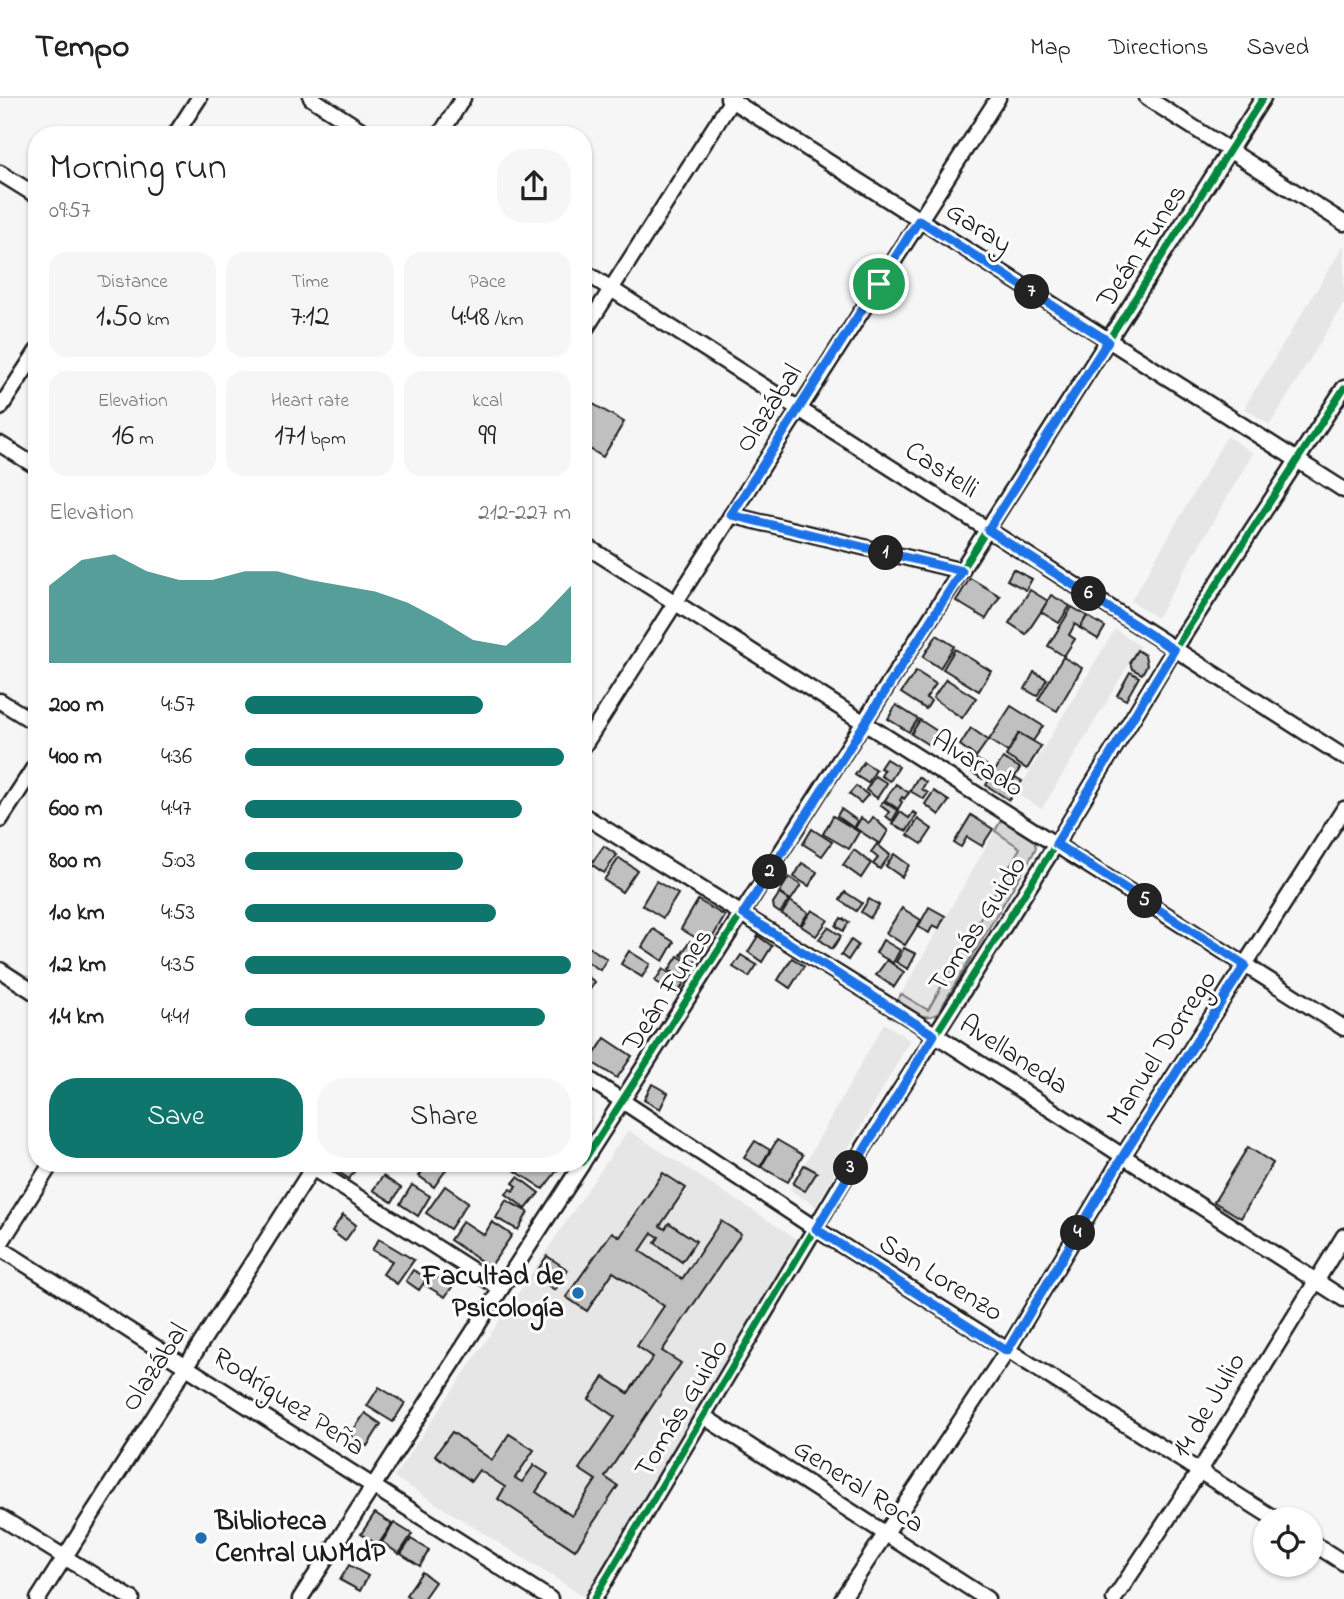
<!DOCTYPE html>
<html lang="en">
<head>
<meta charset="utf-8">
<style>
  :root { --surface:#fff; --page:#f6f6f6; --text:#222; --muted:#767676; --line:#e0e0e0; --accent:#0f766e }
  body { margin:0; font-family:"Indie Flower",sans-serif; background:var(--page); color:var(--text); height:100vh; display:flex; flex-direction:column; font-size:26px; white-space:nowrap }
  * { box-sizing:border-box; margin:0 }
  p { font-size:23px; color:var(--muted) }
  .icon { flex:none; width:38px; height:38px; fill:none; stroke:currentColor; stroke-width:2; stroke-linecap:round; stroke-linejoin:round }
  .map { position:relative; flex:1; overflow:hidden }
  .panel { position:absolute; left:28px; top:28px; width:564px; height:1046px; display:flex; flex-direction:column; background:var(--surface); border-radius:28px; box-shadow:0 2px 5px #0004 }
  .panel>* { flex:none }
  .buttons { position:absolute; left:1253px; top:1409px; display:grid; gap:14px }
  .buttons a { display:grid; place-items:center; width:70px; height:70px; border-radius:50%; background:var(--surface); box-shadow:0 2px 5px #0004; font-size:35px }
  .pin { position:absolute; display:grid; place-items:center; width:60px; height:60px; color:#fff; margin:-30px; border:4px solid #fff; border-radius:50%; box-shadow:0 2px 7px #0007 }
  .km { position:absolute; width:35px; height:35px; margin:-18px; border-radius:50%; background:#222; color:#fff; font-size:19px; line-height:35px; text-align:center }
  .round { display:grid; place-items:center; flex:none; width:74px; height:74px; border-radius:28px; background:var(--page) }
  .summary { display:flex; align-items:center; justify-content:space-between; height:119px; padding:0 21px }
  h1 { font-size:38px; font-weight:600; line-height:52px }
  .metrics { display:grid; grid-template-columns:repeat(3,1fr); gap:10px; height:119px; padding:7px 21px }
  .metrics div { display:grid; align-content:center; border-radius:18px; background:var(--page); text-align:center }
  .metrics b { font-size:30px; font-weight:600 }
  .metrics small { font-size:19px; font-weight:400 }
  .metrics p { font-size:19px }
  .chart { height:196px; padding:14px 21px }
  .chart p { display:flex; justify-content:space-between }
  .chart svg { width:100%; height:126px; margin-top:7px; fill:var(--accent); opacity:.7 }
  .action { display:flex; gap:14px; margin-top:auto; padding:14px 21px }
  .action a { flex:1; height:80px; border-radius:28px; background:var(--accent); color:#fff; font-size:28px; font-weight:600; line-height:80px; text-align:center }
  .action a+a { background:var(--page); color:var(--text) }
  ul { padding:0 21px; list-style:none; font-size:23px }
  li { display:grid; grid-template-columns:112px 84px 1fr; align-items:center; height:52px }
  li i { height:18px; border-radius:9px; background:var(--accent) }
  header { display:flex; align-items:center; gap:42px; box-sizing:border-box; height:98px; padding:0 35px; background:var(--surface); border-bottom:2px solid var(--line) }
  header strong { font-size:33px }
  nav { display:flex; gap:38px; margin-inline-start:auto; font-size:24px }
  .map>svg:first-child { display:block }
  .built { fill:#e6e6e6 }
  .green { fill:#d6d6d6; stroke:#797979; stroke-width:2 }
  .building { fill:#c0c0c0; stroke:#1c1c1c; stroke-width:2 }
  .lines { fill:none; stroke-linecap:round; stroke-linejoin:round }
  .minor-casing { stroke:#1c1c1c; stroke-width:19 }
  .minor { stroke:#fff; stroke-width:14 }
  .cycleway-casing { stroke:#fff; stroke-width:11 }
  .cycleway { stroke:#00873e; stroke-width:7 }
  .route-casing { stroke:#fff; stroke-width:14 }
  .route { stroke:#1a73e8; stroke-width:9 }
  .poi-dot { fill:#1f6fb2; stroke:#fff; stroke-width:2.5 }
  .labels { text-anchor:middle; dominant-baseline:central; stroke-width:6; stroke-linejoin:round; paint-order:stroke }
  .street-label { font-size:28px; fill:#1c1c1c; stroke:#fff }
  .poi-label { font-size:28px; font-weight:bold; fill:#1c1c1c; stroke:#fff; text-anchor:end }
</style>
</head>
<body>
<header>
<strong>Tempo</strong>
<nav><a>Map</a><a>Directions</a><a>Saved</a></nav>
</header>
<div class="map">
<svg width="1344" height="1501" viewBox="0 0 1344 1501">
  <rect width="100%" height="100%" fill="#f6f6f6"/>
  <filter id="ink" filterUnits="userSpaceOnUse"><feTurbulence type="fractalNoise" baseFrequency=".0143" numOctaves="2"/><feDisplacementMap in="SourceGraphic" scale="14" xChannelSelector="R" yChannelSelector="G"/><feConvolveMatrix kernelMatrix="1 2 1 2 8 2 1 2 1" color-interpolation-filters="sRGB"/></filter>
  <g filter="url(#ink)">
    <g class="built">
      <path d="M1344 147V205L1270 327 1244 310Z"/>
      <path d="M1227 338 1253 355 1157 520 1131 503Z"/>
      <path d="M1115 531 1140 548 1042 711 1016 696Z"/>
      <path d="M995 733 1020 749 927 912 901 896Z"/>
      <path d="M884 925 910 942 816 1108 790 1092Z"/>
      <path d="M628 1032 797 1141 585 1499 394 1379Z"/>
    </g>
    <path class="green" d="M1001 722 1034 743 1036 749 1033 756 938 915C924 925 910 912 897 904L901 896 928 912 1020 750 995 733Z"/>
    <g class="building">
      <path d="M583 300 624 324 603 359 583 347Z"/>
      <path d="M1013 471 1032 481 1026 492 1007 482Z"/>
      <path d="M970 480 1000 498 986 521 956 503Z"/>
      <path d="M1030 492 1048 503 1026 536 1009 525Z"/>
      <path d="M1051 497 1070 508 1059 525 1041 514Z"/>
      <path d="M1072 509 1087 518 1080 530 1075 526 1069 537 1075 541 1064 558 1048 548Z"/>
      <path d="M1087 518 1105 529 1098 541 1080 530Z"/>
      <path d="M937 537 954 548 940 570 923 559Z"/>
      <path d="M955 551 991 573 979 593 943 571Z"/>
      <path d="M1137 552 1145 557 1147 567 1142 576 1132 571 1130 564Z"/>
      <path d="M1063 559 1082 570 1057 613 1038 602Z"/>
      <path d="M916 573 936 586 926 600 931 603 926 611 901 595Z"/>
      <path d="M1034 574 1047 581 1037 598 1025 591Z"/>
      <path d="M1130 574 1139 579 1126 602 1117 597Z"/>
      <path d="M946 581 976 600 962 620 933 600Z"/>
      <path d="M896 607 918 621 909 634 888 621Z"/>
      <path d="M1011 608 1043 628 1033 643 1019 635 1008 654 989 642Z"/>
      <path d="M920 622 937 633 929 647 911 636Z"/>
      <path d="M971 630 988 642 976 659 960 647Z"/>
      <path d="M1019 635 1041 648 1027 671 1006 658Z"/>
      <path d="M1003 660 1020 670 1010 687 993 676Z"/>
      <path d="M886 661 899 669 890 683 881 678 884 672 880 670Z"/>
      <path d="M976 661 990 669 983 681 973 675 971 670Z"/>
      <path d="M864 664 876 672 868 685 855 677Z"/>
      <path d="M993 676 1010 687 1015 679 1022 683 1009 702 986 687Z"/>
      <path d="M875 678 887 685 877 700 866 692Z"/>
      <path d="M918 679 926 684 922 691 928 695 924 701 910 693Z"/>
      <path d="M896 686 909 695 904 701 902 699 900 702 902 704 898 711 885 702Z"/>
      <path d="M856 688 868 697 861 705 849 696Z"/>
      <path d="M934 693 949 703 939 717 925 706Z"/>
      <path d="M883 703 898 713 892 723 886 718 889 714 880 707Z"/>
      <path d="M841 711 858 723 854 730 837 718Z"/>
      <path d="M900 714 909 720 913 714 917 716 907 733 892 726Z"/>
      <path d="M971 717 993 731 982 748 967 739 961 749 954 745Z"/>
      <path d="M833 718 859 734 849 751 823 736Z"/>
      <path d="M873 719 888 733 880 746 855 730 861 720 869 725Z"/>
      <path d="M918 721 932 731 922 746 908 737Z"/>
      <path d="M812 731 832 744 822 758 803 746Z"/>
      <path d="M877 746 890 757 880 771 873 766 878 760 871 754Z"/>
      <path d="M604 748 617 757 604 775 591 766Z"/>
      <path d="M854 752 871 765 861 780 843 767Z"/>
      <path d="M894 756 909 767 902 779 886 768Z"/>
      <path d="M619 760 637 772 622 794 604 782Z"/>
      <path d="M802 765 817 774 809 788 794 779Z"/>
      <path d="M789 779 801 787 791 802 779 795Z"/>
      <path d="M656 783 678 796 663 820 642 807Z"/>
      <path d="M845 794 862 805 856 813 840 802Z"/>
      <path d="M779 796 789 802 780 815 774 811 773 805Z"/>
      <path d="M869 801 879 807 870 820 861 814Z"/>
      <path d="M698 802 725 818 708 847 681 831Z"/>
      <path d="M790 803 808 815 800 827 782 816Z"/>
      <path d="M929 809 945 818 939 830 933 827 929 835 918 829Z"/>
      <path d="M902 810 921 822 905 847 886 835Z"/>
      <path d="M812 812 828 822 816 838 801 828Z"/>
      <path d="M841 820 849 824 843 833 836 828Z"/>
      <path d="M828 829 841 838 832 851 819 841Z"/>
      <path d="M653 831 674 844 663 863 642 849Z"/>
      <path d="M758 838 772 848 762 864 748 854Z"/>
      <path d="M851 842 858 847 848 862 841 857Z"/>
      <path d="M883 842 900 852 893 865 876 855Z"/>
      <path d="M690 843 703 851 694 865 681 857Z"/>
      <path d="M589 849 607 861 600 872 583 861Z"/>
      <path d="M904 850 916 856 908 871 896 864Z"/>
      <path d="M629 853 650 866 642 879 621 866Z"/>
      <path d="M741 857 757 867 749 879 733 869Z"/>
      <path d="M678 858 692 867 684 881 669 872Z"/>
      <path d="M792 860 804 868 790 890 778 882Z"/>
      <path d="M887 862 904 874 894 889 876 877Z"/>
      <path d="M663 871 684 885 677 897 655 883Z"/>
      <path d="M588 879 595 884 586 897 583 895V887Z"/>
      <path d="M605 940 632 958 617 980 590 963Z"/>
      <path d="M652 986 668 995 660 1011 644 1002Z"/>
      <path d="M777 1042 803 1057 788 1084 761 1069Z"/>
      <path d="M755 1043 770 1052 760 1069 744 1060Z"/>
      <path d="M1248 1049 1273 1065 1241 1120 1214 1104Z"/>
      <path d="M327 1066H360L349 1081Z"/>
      <path d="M428 1066H444L448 1069 434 1089 419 1078Z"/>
      <path d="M505 1066 519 1067 562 1066 543 1091Z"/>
      <path d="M804 1067 817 1074 805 1093 793 1086Z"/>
      <path d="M663 1075 686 1090 660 1128 665 1131 669 1125 696 1143 682 1164 655 1145 659 1139 652 1135 640 1153 682 1181 721 1123 741 1136 662 1253 681 1265 605 1379 618 1388 575 1452 498 1401 505 1389 479 1372 471 1383 435 1357 452 1334 492 1362 509 1336 534 1352 515 1380 522 1384 534 1367 548 1376 536 1394 572 1418 596 1382 579 1371 615 1319 589 1301 604 1279 628 1295 653 1259 637 1248 664 1208 613 1174 587 1213 566 1199 612 1134 620 1139Z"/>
      <path d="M383 1078 401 1090 392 1104 373 1092Z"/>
      <path d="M518 1079 539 1095 526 1111 506 1096 510 1091 513 1093 517 1088 513 1085Z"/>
      <path d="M412 1087 430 1098 418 1118 400 1106Z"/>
      <path d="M445 1088 468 1104 450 1131 426 1115Z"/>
      <path d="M506 1102 528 1114 518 1132 496 1120Z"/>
      <path d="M343 1117 356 1127 345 1143 332 1133Z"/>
      <path d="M463 1123 484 1137 492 1124 512 1137 490 1169 450 1142Z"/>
      <path d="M379 1141 414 1162 397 1186 383 1176 392 1163 372 1152Z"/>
      <path d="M547 1158 568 1172 555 1192 534 1178Z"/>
      <path d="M413 1172 427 1180 419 1192 406 1183Z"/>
      <path d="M432 1176 452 1189 445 1199 425 1187Z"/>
      <path d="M379 1289 405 1305 393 1324 367 1308Z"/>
      <path d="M365 1315 381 1326 367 1348 350 1337Z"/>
      <path d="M375 1415 392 1426 378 1447 361 1436Z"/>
      <path d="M394 1425 412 1436 399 1456 382 1444Z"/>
      <path d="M411 1441 429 1452 420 1468 401 1456Z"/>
      <path d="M349 1467 368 1478 360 1493 340 1482Z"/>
      <path d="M422 1474 435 1484 423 1501H412L406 1497Z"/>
    </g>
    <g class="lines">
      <g class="minor-casing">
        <g id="minor">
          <path d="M311 0 369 37"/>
          <path d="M728 0 1344 392"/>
          <path d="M1147 0 1344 125"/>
          <path d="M175 37 199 0"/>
          <path d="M440 37 463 0"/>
          <path d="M0 75 37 98"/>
          <path d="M583 173 1344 659"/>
          <path d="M583 235 733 0"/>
          <path d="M0 310 37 253"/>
          <path d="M0 346 37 369"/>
          <path d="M731 417 962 473"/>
          <path d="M583 446 1344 930"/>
          <path d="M0 603 37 626"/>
          <path d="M583 649 998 0"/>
          <path d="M583 717 914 923 1344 1201"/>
          <path d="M0 722 37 665"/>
          <path d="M0 872 37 896"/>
          <path d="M583 977 816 1131 1275 1421"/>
          <path d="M583 1064 1263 0"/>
          <path d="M306 1066 500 1190"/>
          <path d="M0 1146 51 1066"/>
          <path d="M0 1150 550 1501"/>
          <path d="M703 1318 987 1501"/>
          <path d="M0 1419 132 1501"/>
          <path d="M1311 1444 1344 1465"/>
          <path d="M38 1501 315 1066"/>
          <path d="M300 1501 582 1066"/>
          <path d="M594 1501 851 1070 1056 746 1174 552 1344 290"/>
          <path d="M842 1501 1007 1253 1123 1058 1344 711"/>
          <path d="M1114 1501 1199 1374 1344 1138"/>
        </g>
      </g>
      <use href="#minor" class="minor"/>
      <g class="cycleway-casing">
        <g id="cycleway">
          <path d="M583 1064 1263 0"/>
          <path d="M594 1501 851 1070 1056 746 1174 552 1344 290"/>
        </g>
      </g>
      <use href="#cycleway" class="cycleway"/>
    </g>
  </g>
  <g class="lines" filter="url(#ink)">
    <g class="route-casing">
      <path id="route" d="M919 122 1108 243 988 432 1174 552 1056 746 1245 867 1123 1058 1007 1253 816 1131 934 937 743 816 962 473 731 417Z"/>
    </g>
    <use href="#route" class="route"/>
  </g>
  <g class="poi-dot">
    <circle cx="578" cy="1195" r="7"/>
    <circle cx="201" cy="1440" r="7"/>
  </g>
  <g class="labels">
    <g class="street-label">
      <text transform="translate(978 131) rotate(33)">Garay</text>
      <text transform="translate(1143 149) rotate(-57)">Deán Funes</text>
      <text transform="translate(770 311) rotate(-57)">Olazábal</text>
      <text transform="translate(941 373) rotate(33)">Castelli</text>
      <text transform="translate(977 667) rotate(32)">Alvarado</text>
      <text transform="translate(979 827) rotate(-57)">Tomás Guido</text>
      <text transform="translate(669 893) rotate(-57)">Deán Funes</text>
      <text transform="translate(1163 951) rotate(-57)">Manuel Dorrego</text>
      <text transform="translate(1013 958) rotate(33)">Avellaneda</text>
      <text transform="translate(940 1181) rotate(32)">San Lorenzo</text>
      <text transform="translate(156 1270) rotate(-57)">Olazábal</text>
      <text transform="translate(288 1305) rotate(33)">Rodríguez Peña</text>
      <text transform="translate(1210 1308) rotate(-59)">14 de Julio</text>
      <text transform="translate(683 1311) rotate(-59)">Tomás Guido</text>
      <text transform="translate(858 1389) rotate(33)">General Roca</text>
    </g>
    <g class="poi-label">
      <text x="564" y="1179">Facultad de<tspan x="564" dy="32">Psicología</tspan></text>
      <text x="215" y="1424" text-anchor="start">Biblioteca<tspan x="215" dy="32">Central UNMdP</tspan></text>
    </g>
  </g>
</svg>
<div class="buttons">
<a><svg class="icon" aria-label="locate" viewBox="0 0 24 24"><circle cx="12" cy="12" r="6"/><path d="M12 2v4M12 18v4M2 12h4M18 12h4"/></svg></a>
</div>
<div class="pin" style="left:879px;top:186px;background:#1e9e55"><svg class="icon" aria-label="arrive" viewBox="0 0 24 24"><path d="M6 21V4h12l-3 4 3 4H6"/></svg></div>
<b class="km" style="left:886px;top:455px">1</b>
<b class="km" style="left:770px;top:774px">2</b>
<b class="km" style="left:851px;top:1070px">3</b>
<b class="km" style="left:1078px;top:1135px">4</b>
<b class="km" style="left:1145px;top:803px">5</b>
<b class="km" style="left:1089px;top:496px">6</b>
<b class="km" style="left:1032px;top:194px">7</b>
<section class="panel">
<div class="summary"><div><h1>Morning run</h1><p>09:57</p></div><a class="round"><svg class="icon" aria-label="share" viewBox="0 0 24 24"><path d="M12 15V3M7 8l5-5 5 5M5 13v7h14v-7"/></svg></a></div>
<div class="metrics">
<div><p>Distance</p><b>1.50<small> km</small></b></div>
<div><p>Time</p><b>7:12</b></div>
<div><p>Pace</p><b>4:48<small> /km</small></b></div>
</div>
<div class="metrics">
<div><p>Elevation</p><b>16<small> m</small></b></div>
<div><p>Heart rate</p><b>171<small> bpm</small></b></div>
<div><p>kcal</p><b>99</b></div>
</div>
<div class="chart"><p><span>Elevation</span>212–227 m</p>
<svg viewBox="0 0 160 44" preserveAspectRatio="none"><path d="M0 44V17L10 8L20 6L30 12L40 15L50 15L60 12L70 12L80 15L90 17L100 19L110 23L120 29L130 36L140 38L150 29L160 17V44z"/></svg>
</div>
<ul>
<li><b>200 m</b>4:57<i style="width:73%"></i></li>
<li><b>400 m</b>4:36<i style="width:98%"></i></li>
<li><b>600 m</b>4:47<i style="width:85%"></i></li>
<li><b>800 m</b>5:03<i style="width:67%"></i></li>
<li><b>1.0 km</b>4:53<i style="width:77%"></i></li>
<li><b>1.2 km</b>4:35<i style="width:100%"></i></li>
<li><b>1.4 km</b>4:41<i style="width:92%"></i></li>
</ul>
<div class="action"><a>Save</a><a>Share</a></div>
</section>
</div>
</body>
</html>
